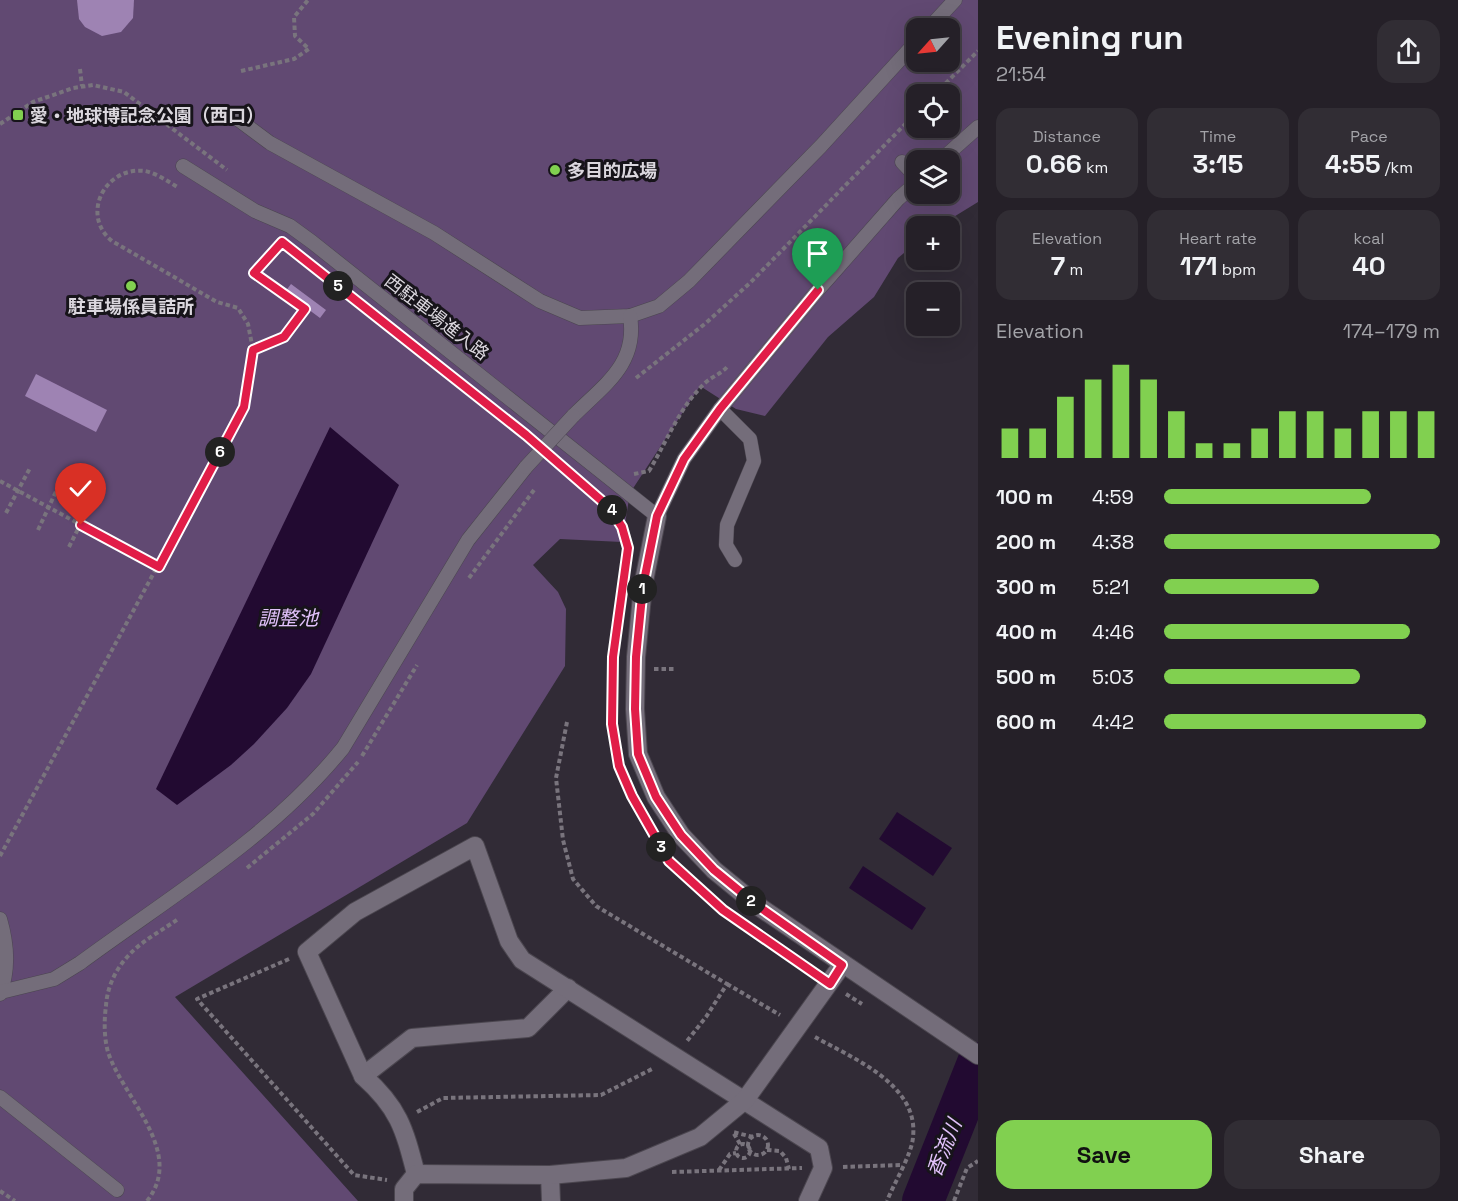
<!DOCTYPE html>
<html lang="en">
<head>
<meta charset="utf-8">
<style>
  :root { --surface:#252028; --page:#312d34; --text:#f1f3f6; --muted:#a3a3a8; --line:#423e45; --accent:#81d050 }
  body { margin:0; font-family:"Space Grotesk","Noto Sans JP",sans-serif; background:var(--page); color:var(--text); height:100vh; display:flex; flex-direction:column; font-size:22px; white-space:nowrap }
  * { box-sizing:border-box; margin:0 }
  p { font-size:20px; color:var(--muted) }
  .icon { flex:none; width:33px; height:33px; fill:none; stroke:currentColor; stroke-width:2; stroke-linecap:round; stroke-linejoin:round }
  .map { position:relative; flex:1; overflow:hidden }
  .side { display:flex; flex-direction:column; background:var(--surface); width:480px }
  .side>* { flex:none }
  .needle { width:39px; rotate:243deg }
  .fabs { position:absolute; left:906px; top:18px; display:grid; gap:12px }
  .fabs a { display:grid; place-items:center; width:54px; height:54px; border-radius:12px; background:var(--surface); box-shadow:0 6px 24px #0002,0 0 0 2px var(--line); font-size:30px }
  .pin { position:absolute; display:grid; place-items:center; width:51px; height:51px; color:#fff; margin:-62px -26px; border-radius:50% 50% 50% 0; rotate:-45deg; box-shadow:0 0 6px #0007 }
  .pin .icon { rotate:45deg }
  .km { position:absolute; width:30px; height:30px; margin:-15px; border-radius:50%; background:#222; color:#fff; font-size:16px; line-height:30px; text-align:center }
  .round { display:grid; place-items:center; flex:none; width:63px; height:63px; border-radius:18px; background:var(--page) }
  .summary { display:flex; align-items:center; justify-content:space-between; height:102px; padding:0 18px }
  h1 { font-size:33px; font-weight:700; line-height:45px }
  .figures { display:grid; grid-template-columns:repeat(3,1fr); gap:9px; height:102px; padding:6px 18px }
  .figures div { display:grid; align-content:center; border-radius:15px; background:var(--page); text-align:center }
  .figures b { font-size:26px; font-weight:700 }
  .figures small { font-size:16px; font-weight:400 }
  .figures p { font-size:16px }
  .chart { height:168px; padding:12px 18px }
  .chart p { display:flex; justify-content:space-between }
  .chart svg { width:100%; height:108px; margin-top:6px; stroke:var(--accent); stroke-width:6 }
  .button { display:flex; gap:12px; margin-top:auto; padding:12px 18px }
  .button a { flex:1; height:69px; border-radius:18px; background:var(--accent); color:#111; font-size:24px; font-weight:700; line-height:69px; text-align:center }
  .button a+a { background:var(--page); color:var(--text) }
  ul { padding:0 18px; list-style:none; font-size:20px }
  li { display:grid; grid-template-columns:96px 72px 1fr; align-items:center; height:45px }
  li i { height:15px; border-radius:8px; background:var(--accent) }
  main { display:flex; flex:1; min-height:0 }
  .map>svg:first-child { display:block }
  .green { fill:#614972; fill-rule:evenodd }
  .water { fill:#220a31 }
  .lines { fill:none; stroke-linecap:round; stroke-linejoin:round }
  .river { stroke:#220a31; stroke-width:42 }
  .building { fill:#9e83b3 }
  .lane-casing { stroke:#4b464f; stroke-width:15 }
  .street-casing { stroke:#4b464f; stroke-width:20 }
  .path { stroke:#79747d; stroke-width:4; stroke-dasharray:4.5 3; stroke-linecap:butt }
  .lane { stroke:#746d7a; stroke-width:14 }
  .street { stroke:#746d7a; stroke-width:18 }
  .lane-bridge-casing { stroke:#4b464f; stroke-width:15; stroke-linecap:butt }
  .lane-bridge { stroke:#746d7a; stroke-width:14 }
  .route-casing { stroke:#fff; stroke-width:12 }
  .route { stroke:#e11d48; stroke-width:8 }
  .poi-dot { fill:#81d050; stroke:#17141a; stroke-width:2 }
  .labels { text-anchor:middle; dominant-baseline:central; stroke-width:6; stroke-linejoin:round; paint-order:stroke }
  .poi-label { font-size:18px; font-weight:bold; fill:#dbd7de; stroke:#17141a; text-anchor:start }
  .street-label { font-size:18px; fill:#dbd7de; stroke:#17141a }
  .water-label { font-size:20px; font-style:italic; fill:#e2c2fb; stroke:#17141a }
</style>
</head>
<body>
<main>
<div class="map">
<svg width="978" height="1201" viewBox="0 0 978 1201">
  <rect width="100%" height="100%" fill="#312b36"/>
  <path class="green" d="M0 0H978V202L939 226H916V243L898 258 874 297 828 337 765 416 736 409 700 386 630 493 622 542 560 539 533 565 558 592 566 609 565 666 467 823 175 997 358 1201H0ZM916 28H950V62H916ZM916 94H950V128H916ZM916 160H950V194H916Z"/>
  <g class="water">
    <path d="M330 427 399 485 311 674 287 708 254 744 231 765 177 805 156 789Z"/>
    <path d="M897 812 952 848 933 876 879 839Z"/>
    <path d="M863 866 926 908 912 930 849 888Z"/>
  </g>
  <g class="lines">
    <path class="river" d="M923 1201 978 1063"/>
  </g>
  <g class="building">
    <path d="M77 0H134L133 18 121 32 102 36 85 27 79 19Z"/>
    <path d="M129 279 138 284 134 293 124 287Z"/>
    <path d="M291 284 326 310 320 318 285 292Z"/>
    <path d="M36 374 107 410 96 432 25 396Z"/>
  </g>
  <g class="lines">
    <g class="lane-casing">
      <g id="lane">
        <path d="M929 28 955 0"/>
        <path d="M231 114 270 143 434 233 540 301 580 318 630 316 659 306 689 281 821 146 916 42"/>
        <path d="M941 160 978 127"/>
        <path d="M902 162 916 177"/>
        <path d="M183 166 255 211 290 226 312 242 657 516 684 459 720 409 818 290 898 199 916 183"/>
        <path d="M720 409 750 439 754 461 727 525 726 545 735 560"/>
        <path d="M573 416C604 385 638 364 630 316"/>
        <path d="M0 919C7 943 9 970 0 994"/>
        <path d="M1 992 54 979 80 963C171 896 271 837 343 748L468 540 526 467"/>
        <path d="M0 1097 117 1190"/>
      </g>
    </g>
    <g class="street-casing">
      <g id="street">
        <path d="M657 516 643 586 636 657 635 709 638 754 656 797 681 835 714 870 758 906 978 1055"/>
        <path d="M363 1076 412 1038 528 1028 568 988"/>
        <path d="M416 1174C404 1128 399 1108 363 1076L307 952 355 912 475 846 509 941 522 960 819 1148 823 1168 808 1201"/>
        <path d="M550 1175 551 1201"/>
        <path d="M404 1201V1189L416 1174 550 1175 626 1168 700 1137 745 1100 842 965"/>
      </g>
    </g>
    <g class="path">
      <path d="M80 69 82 86"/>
      <path d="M241 71 294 59 309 49 295 36 294 17 308 0"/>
      <path d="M935 94 978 51"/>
      <path d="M0 124 33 102 73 88 93 85 124 92 227 170"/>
      <path d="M253 350 284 337 305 309 254 274 282 242"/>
      <path d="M636 378 706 323 751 282 916 113"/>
      <path d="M571 474C596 496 623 514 628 549"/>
      <path d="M634 474 649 471C667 441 679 408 704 384 711 377 721 374 727 367"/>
      <path d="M0 481 159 567"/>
      <path d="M6 513 30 468"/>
      <path d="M38 530 60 483"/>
      <path d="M69 547 92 501"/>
      <path d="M469 578 534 490"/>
      <path d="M654 669H674"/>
      <path d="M613 674V652"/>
      <path d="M612 709 614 737"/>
      <path d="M567 722 556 778 563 840 573 879 596 906 727 984 706 1017 687 1041"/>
      <path d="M362 756 417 665"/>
      <path d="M652 832 669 861 723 910 746 925"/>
      <path d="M0 856 244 407 253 350 248 324 238 308 217 302 112 241C80 215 105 166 145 171 156 173 169 182 179 188"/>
      <path d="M247 868 313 814 358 762"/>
      <path d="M757 933 812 972"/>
      <path d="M289 959 197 999 354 1175 387 1180"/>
      <path d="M727 984 780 1015"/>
      <path d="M846 994 862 1004"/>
      <path d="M815 1037C852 1058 919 1084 913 1137 912 1154 894 1183 887 1201"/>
      <path d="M417 1112 443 1098 601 1095 654 1068"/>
      <circle cx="758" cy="1145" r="10"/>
      <circle cx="743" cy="1151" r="7"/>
      <path d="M740 1144 733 1132 753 1137"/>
      <path d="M767 1150 780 1151 786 1158 789 1169"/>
      <path d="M843 1167 902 1165"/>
      <path d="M719 1170 730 1154 736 1153"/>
      <path d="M672 1172 802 1168"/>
      <path d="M0 1191 15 1201"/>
      <path d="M147 1201C186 1152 123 1098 108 1052 104 1038 104 1020 106 1006 107 987 116 968 130 954 143 940 163 930 178 919"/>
      <path d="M954 1201 967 1168 978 1161"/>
    </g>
    <use href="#lane" class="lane"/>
    <use href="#street" class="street"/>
    <g class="lane-bridge-casing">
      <path id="lane-bridge" d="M526 467 573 416"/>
    </g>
    <use href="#lane-bridge" class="lane-bridge"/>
  </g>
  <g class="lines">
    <g class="route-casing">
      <path id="route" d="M81 525 159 567 244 407 253 350 284 337 305 309 254 273 282 242 526 435 610 508 622 527 628 548 613 657 612 724 619 766 632 796 669 861 723 910 830 984 842 965 758 906 714 870 681 835 656 797 638 754 635 709 636 657 643 586 657 516 684 459 720 409 818 290"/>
    </g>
    <use href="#route" class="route"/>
  </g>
  <g class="poi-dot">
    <rect x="12" y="109" width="12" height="12" rx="3"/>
    <circle cx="555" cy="170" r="6"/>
    <circle cx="131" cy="286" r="6"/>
  </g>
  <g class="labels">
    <g class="poi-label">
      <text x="30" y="115">愛・地球博記念公園（西口）</text>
      <text x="567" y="170">多目的広場</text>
      <text x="131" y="306" text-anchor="middle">駐車場係員詰所</text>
    </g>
    <g class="street-label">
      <text transform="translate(437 317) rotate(38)">西駐車場進入路</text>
    </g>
    <g class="water-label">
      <text x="288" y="618">調整池</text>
      <text transform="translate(944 1148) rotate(-68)">香流川</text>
    </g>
  </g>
</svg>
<div class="fabs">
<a><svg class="needle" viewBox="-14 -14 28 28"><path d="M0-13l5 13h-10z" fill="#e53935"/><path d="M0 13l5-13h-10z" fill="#a3a3a8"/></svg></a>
<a><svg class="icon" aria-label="locate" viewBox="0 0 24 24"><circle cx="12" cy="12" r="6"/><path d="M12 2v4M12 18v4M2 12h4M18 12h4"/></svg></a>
<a><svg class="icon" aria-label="layers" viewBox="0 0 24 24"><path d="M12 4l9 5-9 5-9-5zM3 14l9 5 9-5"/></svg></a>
<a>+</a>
<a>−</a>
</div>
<div class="pin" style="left:818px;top:290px;background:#1e9e55"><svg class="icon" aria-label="arrive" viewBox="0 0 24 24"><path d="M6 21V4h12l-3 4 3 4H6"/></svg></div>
<div class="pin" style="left:81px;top:525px;background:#d93025"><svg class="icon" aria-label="check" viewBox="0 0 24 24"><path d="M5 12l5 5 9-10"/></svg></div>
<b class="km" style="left:642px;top:589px">1</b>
<b class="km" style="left:751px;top:901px">2</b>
<b class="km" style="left:661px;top:847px">3</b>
<b class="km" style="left:612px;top:510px">4</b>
<b class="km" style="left:338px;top:286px">5</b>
<b class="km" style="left:220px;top:452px">6</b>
</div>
<section class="side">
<div class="summary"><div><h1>Evening run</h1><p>21:54</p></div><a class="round"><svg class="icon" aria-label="share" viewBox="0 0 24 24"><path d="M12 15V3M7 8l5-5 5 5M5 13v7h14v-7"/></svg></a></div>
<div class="figures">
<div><p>Distance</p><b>0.66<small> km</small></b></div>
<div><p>Time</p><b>3:15</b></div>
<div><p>Pace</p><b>4:55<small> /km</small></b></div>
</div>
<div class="figures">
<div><p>Elevation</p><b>7<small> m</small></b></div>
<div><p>Heart rate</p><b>171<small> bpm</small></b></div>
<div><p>kcal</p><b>40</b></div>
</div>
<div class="chart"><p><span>Elevation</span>174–179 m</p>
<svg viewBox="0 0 160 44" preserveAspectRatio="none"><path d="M5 44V32M15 44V32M25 44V19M35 44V12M45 44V6M55 44V12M65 44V25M75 44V38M85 44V38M95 44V32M105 44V25M115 44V25M125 44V32M135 44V25M145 44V25M155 44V25"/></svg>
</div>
<ul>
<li><b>100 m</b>4:59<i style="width:75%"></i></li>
<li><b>200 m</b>4:38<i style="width:100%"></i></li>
<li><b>300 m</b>5:21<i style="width:56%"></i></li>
<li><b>400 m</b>4:46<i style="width:89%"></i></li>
<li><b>500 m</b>5:03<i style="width:71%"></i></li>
<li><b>600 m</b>4:42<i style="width:95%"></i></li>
</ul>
<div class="button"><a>Save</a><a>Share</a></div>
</section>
</main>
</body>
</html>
